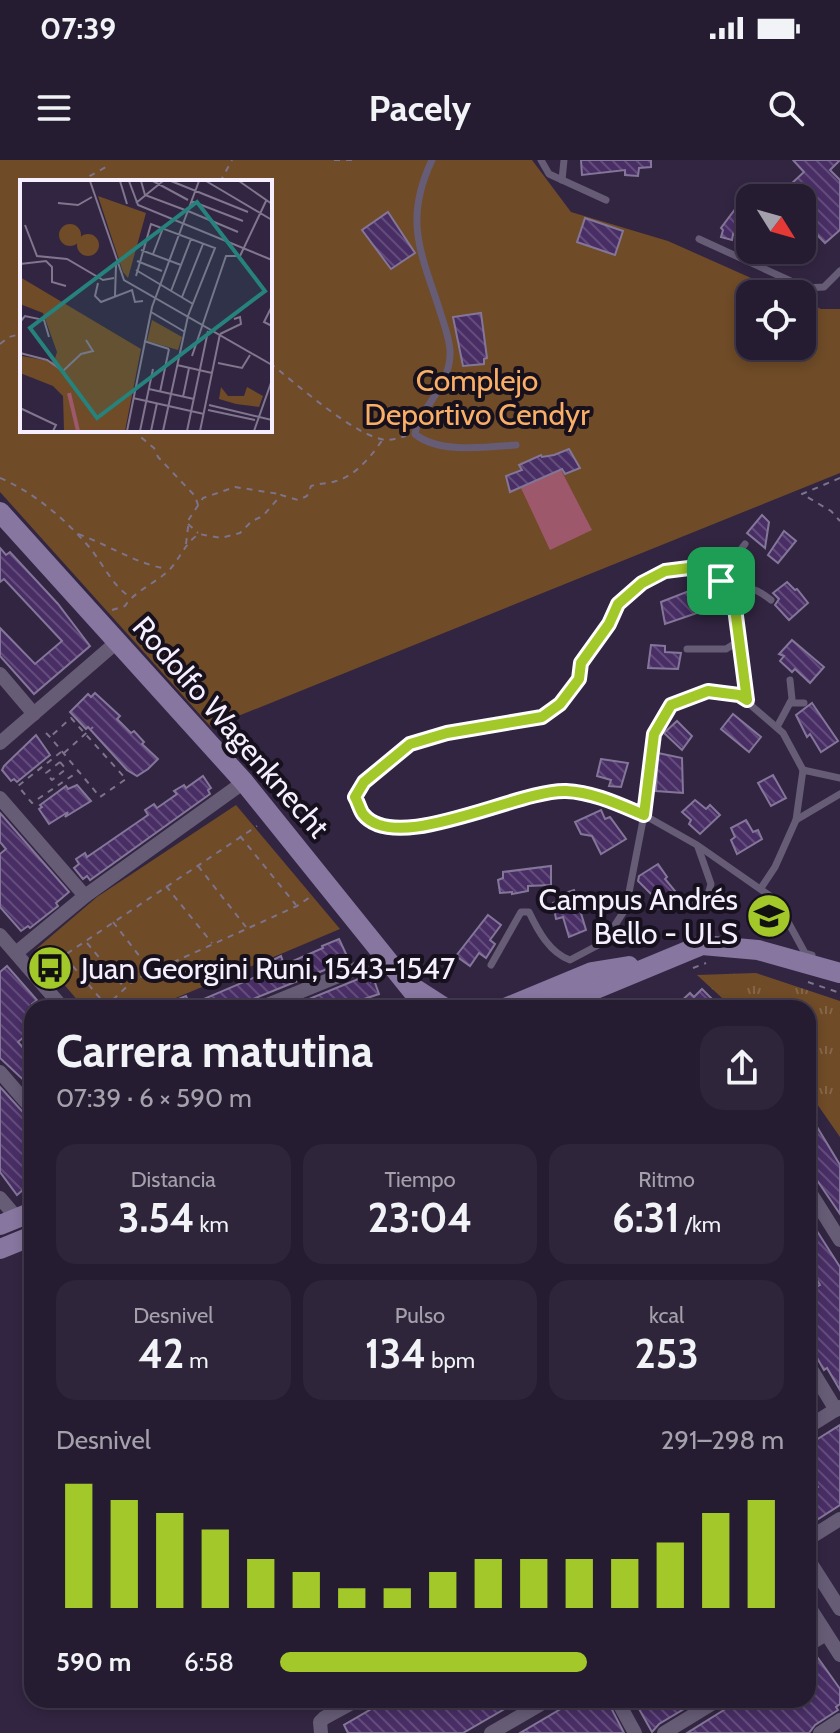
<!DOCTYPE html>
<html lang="es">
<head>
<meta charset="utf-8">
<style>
  :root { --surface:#261c32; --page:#2e253a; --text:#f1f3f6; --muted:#a4a1ac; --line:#423a4d; --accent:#a2c929 }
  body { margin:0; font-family:Cabin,sans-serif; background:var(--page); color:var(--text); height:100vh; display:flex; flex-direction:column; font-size:30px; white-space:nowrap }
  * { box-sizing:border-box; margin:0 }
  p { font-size:26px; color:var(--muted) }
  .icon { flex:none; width:44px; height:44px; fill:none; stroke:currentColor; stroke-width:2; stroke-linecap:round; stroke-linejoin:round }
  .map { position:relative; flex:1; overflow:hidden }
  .drawer { position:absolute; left:24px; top:840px; width:792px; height:708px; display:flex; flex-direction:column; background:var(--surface); border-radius:24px; box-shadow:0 4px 12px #0003,0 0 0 2px var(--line) }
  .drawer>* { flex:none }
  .needle { width:52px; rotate:127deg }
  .fabs { position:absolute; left:736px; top:24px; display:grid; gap:16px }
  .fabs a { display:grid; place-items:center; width:80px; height:80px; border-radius:16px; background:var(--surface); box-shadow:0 4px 12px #0003,0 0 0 2px var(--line); font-size:40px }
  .pin { position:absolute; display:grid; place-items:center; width:68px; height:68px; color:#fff; margin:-34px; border-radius:16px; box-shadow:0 4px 12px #0006 }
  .round { display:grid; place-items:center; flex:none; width:84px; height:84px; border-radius:24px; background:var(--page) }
  .overview { display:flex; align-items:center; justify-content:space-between; height:136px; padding:0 32px }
  h1 { font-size:44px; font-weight:700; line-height:60px }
  .metrics { display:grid; grid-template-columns:repeat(3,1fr); gap:12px; height:136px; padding:8px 32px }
  .metrics div { display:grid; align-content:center; border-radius:20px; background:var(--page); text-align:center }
  .metrics b { font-size:40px; font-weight:700 }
  .metrics small { font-size:22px; font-weight:400 }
  .metrics p { font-size:22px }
  .chart { height:224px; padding:16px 32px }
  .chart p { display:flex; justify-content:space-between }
  .chart svg { width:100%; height:144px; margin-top:8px; stroke:var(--accent); stroke-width:6 }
  ul { padding:0 32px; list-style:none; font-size:26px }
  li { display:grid; grid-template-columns:128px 96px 1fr; align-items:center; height:60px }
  li i { height:20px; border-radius:10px; background:var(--accent) }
  .status { display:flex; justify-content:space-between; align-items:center; height:56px; padding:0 40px; background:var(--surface); direction:ltr }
  .status svg { height:22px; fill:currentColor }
  header { display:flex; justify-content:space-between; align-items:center; height:104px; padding:0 32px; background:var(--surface); font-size:36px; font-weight:700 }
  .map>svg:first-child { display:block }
  .grass { fill:url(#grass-tufts) }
  .green { fill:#6f4b27; fill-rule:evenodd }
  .water { fill:#9e586b }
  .building { fill:url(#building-back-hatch); stroke:#847698; stroke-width:2 }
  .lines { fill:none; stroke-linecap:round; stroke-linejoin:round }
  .path { stroke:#7d738b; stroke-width:2; stroke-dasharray:6 6; stroke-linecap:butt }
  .lane { stroke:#665c76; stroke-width:7 }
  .street { stroke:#665c76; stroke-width:14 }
  .secondary { stroke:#87769f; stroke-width:20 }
  .route-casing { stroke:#fff; stroke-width:16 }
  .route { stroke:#a2c929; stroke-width:10 }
  .labels { text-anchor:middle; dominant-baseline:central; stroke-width:8; stroke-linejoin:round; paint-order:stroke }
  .park-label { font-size:30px; fill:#faaf67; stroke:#17111e }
  .street-label { font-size:30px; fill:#f5efff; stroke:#17111e }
  .poi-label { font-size:30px; fill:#f5efff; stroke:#17111e; text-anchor:end }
  .inset-river { fill:none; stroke:#9e586b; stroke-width:4 }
  .inset-road { fill:none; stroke:#80768e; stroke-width:2 }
  .view { fill:#26827c; fill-opacity:0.15; stroke:#26827c; stroke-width:4 }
  .inset-edge { fill:none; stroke:#f5efff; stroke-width:4 }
</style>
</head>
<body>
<div class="status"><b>07:39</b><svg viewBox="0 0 49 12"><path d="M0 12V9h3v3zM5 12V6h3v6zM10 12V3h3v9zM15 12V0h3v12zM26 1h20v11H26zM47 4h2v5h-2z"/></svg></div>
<header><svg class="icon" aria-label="menu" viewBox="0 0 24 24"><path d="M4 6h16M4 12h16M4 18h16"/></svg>Pacely<svg class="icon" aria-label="search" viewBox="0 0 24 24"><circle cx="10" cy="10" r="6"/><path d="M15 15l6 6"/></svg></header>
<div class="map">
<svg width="840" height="1573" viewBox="0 0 840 1573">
  <defs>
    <pattern id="grass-tufts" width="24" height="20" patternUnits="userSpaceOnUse" patternTransform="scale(2)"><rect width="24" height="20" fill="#6f4b27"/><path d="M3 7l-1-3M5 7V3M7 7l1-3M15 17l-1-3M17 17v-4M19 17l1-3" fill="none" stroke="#846547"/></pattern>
    <pattern id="building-back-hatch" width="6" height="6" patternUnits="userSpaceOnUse" patternTransform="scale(2)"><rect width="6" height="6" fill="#482e65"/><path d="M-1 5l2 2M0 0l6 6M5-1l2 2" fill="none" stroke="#634d7c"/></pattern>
  </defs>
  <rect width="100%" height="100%" fill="#322542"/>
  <path class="grass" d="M756 813 840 841V977L808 931V848H733L697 815Z"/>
  <g class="green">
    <path d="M0 0H532L571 52 668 81 787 134H750V186H802V140L821 149H840V313L211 567 0 332ZM22 22H270V270H22Z"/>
    <path d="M236 645 340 769 152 848H84L35 790 97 737Z"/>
  </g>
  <path class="water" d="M561 310 592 370 550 390 521 328Z"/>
  <g class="building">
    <path d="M581 0H651V7L639 8 638 16 625 15V10L582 15Z"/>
    <path d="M793 0H840L830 10 840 20V70L825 83 802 59V38H776L804 12Z"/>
    <path d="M742 40 750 48V64L738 78 733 74 732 80 721 77 723 70 721 68Z"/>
    <path d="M388 52 415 93 391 109 362 70Z"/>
    <path d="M585 58 623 71 615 95 577 82Z"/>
    <path d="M481 153 487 198 484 199V204L463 206 453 157Z"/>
    <path d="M569 289 580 308 565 314 562 309 510 332 506 316 522 310 519 305 541 295 542 297 554 295Z"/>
    <path d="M762 355 769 362 765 388 747 373Z"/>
    <path d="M784 371 796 381 778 403 768 395Z"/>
    <path d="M0 388 6 395 10 392 58 444 90 486 34 534 0 496V468L35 504 62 481 4 419 0 422Z"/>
    <path d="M787 422 795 430 797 429 808 443 789 460 775 445 779 439 773 433Z"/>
    <path d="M694 429 695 432 706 429 710 445 697 449V453L665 464 661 442Z"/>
    <path d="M792 480 824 507 810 523 795 509 792 512 780 501 784 496 779 494Z"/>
    <path d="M651 485 665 486V492L681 493 678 509 648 508Z"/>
    <path d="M95 533 120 556 117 559 131 573 134 571 144 582 142 584 158 599 148 609 137 616 127 610 88 567 86 569 70 552 88 534 91 537Z"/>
    <path d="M812 543 838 581 821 592 810 574 807 577 796 555Z"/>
    <path d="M733 554 761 577 749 592 721 569Z"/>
    <path d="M677 561 692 576 682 590 664 573Z"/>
    <path d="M36 575 50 595 17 622 14 619 11 621 2 610 4 606Z"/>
    <path d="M658 593 682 598 683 633 656 631Z"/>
    <path d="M601 599 628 603 621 627 609 626 611 620 597 616Z"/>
    <path d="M773 615 786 638 771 646 758 623Z"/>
    <path d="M203 616 211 628 208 630 210 634 90 720 87 716 83 719 74 708 79 704 76 699 85 693 87 697 148 655 145 650 154 644 157 648 177 634 174 631 184 625 186 628Z"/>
    <path d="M77 625 91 641 65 657 68 652 49 664 39 649 42 647 40 645 66 626 68 629Z"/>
    <path d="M695 640 706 649 710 645 720 655 700 674 689 664 691 660 682 652Z"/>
    <path d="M601 650 605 659 610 657 626 679 601 694 592 676 581 674 575 662Z"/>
    <path d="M0 653 69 732 56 743 58 746 30 768 28 766 21 771 0 747V694L6 689 0 682Z"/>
    <path d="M746 660 753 672 758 670 762 679 737 694 731 680 735 677 731 668Z"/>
    <path d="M658 704 667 717 665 719 680 737 665 748 638 721 639 716Z"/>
    <path d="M551 706V725L528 726V731L512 734V732L500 733 498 720 503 718V712Z"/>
    <path d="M574 730 586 770 569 777 563 757 556 759 553 743 559 741V735Z"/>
    <path d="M488 755 501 765 490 780 495 784 486 798 479 793 470 806 456 796Z"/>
    <path d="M339 779 347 796 343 798V802L332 807 231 848H181L178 839 186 836 190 845 274 809 271 801 281 796 284 805 323 788 322 786Z"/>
    <path d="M7 806 37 840 32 844V870L18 882 32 898V928L0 898V812Z"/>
    <path d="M368 815 371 822 374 820 379 834 337 848H287Z"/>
    <path d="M702 829 721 848H674L690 833 694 837Z"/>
    <path d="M0 927 32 962V1022L17 1035 0 1012Z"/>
    <path d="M808 952 840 1005V1054L808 1007Z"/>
    <path d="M808 1057 840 1107V1230L827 1208 824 1210 808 1182V1169L812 1166 808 1158V1132L820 1125 808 1105Z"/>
    <path d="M840 1265V1345L815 1361 808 1350V1333L818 1327 808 1311V1285Z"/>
    <path d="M818 1498 840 1529V1544L836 1547 838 1550 815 1565 809 1573H687L740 1540H808V1504Z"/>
    <path d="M387 1540H520L463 1573H348L344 1565Z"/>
    <path d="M576 1540H607L624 1573H520Z"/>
    <path d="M634 1540H699L659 1564 652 1572Z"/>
  </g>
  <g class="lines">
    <g class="path">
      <path d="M334 0H355"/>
      <path d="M79 22 106 7"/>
      <path d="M220 22 232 0"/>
      <path d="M0 184 9 177 17 175 22 179"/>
      <path d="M270 203C294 222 358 279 387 280 393 280 401 277 406 276"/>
      <path d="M132 270 154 288 158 297 195 336 198 345"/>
      <path d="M0 318C35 333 65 359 90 388 103 404 112 425 130 437"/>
      <path d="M840 318 802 334 831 351 840 361"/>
      <path d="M188 364 198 373"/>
      <path d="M78 374C109 385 134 403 167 409"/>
      <path d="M186 384 189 359 203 338 235 327 279 334"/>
      <path d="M112 450 125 446C134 432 153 424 166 413 179 402 184 383 199 374L221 378 240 373 252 361 263 356 281 335 298 340 307 336 311 326C320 323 328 324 336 321 356 316 373 294 383 279"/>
      <path d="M46 573 50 577 100 637 126 619 71 558 50 577"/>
      <path d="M61 592 18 626 32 643 79 611"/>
      <path d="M64 593 93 567"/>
      <path d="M60 602 66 609 52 620 46 613Z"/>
      <path d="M635 651 607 640 566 631 521 637 423 668 385 667 364 656 355 637 364 622 410 584 447 573 542 557 560 544 579 519 581 503 609 464 618 444 642 423 665 411 697 407 714 409"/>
      <path d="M240 676 296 745"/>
      <path d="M198 706 246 767"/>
      <path d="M166 726 212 783"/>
      <path d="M113 762 151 811"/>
      <path d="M87 783 124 827"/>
      <path d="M65 797 105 844"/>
      <path d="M47 807 257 666"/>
      <path d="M693 808 706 803"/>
      <path d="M808 822 840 833"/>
      <path d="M104 848 134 820 297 746 313 735"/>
    </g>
    <g class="lane">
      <path d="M432 0C404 59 420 91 439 148 443 162 449 176 450 190 452 226 419 248 415 274 438 294 488 287 516 285"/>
      <path d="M541 0 549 14 606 40"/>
      <path d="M562 20 564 0"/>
      <path d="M699 79 806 128 824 127 840 111"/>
      <path d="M700 423 721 421"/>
      <path d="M733 433 747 540"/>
      <path d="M733 433 721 421 726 409 745 384"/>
      <path d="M733 433C749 424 758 430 771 440"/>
      <path d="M687 489H726L739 481"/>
      <path d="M790 543H804"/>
      <path d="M777 567 792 539 790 520"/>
      <path d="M644 655 697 685 776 740 805 793 812 795"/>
      <path d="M796 660 803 610 840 618"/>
      <path d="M761 728 775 707 796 660 840 634"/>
      <path d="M680 749 707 738 711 724 698 687"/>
      <path d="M491 805 521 752H529C538 771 550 793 570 800L604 782 626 748 644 655 654 574 671 545 708 531 739 535 783 573 803 610"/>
    </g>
    <g class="street">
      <path d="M0 514 34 554"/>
      <path d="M0 583 118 481"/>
      <path d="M0 638 85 736"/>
      <path d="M0 775 63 848"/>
      <path d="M16 793 85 736 244 622"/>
      <path d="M260 848 385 797"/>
      <path d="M0 912 32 949"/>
      <path d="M808 1029 840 1080"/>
      <path d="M0 1038 17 1058"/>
      <path d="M808 1204 836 1250"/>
      <path d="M808 1267 840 1247"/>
      <path d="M808 1379 840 1359"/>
      <path d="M808 1399 840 1449"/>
      <path d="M808 1445 840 1495"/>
      <path d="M808 1485 826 1474"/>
      <path d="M617 1540 635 1573"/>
      <path d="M321 1573 320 1562 324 1558 357 1540"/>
      <path d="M491 1573 548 1540"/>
      <path d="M664 1573 718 1540"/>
      <path d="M820 1573 840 1560"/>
    </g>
    <g class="secondary">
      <path d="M0 352 244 622 426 848"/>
      <path d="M417 830 445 848"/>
      <path d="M505 848 592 812 629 806"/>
      <path d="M550 848 702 785 758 790 840 813"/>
      <path d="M0 1065 32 1052"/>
      <path d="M0 1089 32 1076"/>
    </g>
  </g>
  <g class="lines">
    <g class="route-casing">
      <path id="route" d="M697 407 714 409 721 421 733 433 747 540 739 535 708 531 671 545 654 574 644 655C620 645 593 632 566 631 519 629 396 696 363 654 360 650 358 642 355 637L364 622 410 584 447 573 542 557 560 544 579 519 581 503 609 464 618 444 642 423 665 411Z"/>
    </g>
    <use href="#route" class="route"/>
  </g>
  <defs>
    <g id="university-disc" transform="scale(2.3)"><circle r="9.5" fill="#a2c929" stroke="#17111e"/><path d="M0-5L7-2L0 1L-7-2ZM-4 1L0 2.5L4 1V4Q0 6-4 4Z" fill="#111"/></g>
    <g id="bus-disc" transform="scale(2.3)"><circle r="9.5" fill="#a2c929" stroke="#17111e"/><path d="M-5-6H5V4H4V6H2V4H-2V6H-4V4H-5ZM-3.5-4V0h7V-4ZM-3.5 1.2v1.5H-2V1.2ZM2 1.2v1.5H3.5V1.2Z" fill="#111"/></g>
  </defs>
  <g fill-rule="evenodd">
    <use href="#university-disc" x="769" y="756"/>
    <use href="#bus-disc" x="50" y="808"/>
  </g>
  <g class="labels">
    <g class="park-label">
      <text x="477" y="220">Complejo<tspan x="477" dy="34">Deportivo Cendyr</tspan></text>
    </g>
    <g class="street-label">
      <text transform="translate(231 567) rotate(49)">Rodolfo Wagenknecht</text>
    </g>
    <g class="poi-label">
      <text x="738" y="739">Campus Andrés<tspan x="738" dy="34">Bello - ULS</tspan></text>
      <text x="81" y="808" text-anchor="start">Juan Georgini Runi, 1543-1547</text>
    </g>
  </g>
  <g transform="translate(20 20)">
    <rect width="252" height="252" fill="#322542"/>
    <path d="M78 16 126 33 108 98 103 92ZM201 207 208 216H224L227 207 243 216 239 227 216 224 199 219Z" fill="#6f4b27"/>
    <path d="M39 55a11 11 0 1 1 22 0a11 11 0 1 1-22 0ZM57 65a11 11 0 1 1 22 0a11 11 0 1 1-22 0ZM0 97 121 169 105 251H44L43 216 33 206 0 193 2 176 34 182 37 172 23 133 0 124ZM132 140 162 157 158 170 127 161Z" fill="#6f4b27"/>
    <path class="inset-river" d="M49 213 58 251"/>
    <path class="inset-road" d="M70 1 104 100 252 185M100 1 107 24M109 1 118 25 252 80M121 1 125 15 165 30M133 1 168 20M151 1 228 32M186 1 252 40M219 1 252 24M171 21 223 41M38 23 58 25 72 17M116 23 143 1M168 31 218 52M5 45 17 76 47 79 83 100 94 98M121 70 161 85M133 74 143 48M117 81 142 91M0 84 26 81 32 87V102L46 106M116 90 173 124M116 96 131 44 195 68 168 136 143 251M78 103 75 116 81 122 112 110 115 122 123 121M151 111 171 59M95 116 96 85M162 117 183 64M252 126 244 142 252 146M131 132 165 152M0 142 5 136 24 140 29 157M200 154 221 144 220 137 214 139M124 161 149 169M0 173 27 180 43 191 61 174 73 171 66 160M172 176 206 76H220L246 21M198 183 222 188 230 175M157 185 192 193M129 209 174 219M140 212 149 169M163 217 169 188M113 218 184 234M189 225 252 240M0 228 36 245 33 251M188 230 235 240M107 251 132 127 179 1M120 251 133 189M131 251 137 223M167 251 188 151M180 251 200 154M234 251 252 200"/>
    <path class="view" d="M177 22 245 111 77 238 10 148Z"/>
    <rect width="252" height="252" class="inset-edge"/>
  </g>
</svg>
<div class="fabs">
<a><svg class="needle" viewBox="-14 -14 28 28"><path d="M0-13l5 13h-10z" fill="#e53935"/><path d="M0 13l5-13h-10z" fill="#a4a1ac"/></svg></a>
<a><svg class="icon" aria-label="locate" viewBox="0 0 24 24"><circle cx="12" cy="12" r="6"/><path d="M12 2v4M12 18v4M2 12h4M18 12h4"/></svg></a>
</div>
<div class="pin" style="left:721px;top:421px;background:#1e9e55"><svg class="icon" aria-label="arrive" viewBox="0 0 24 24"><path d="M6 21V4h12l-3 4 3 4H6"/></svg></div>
<section class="drawer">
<div class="overview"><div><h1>Carrera matutina</h1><p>07:39 · 6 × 590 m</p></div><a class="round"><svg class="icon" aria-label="share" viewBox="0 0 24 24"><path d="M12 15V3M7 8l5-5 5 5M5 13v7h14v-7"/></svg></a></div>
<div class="metrics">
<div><p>Distancia</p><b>3.54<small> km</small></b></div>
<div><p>Tiempo</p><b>23:04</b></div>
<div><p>Ritmo</p><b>6:31<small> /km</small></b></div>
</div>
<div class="metrics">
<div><p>Desnivel</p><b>42<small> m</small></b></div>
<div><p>Pulso</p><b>134<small> bpm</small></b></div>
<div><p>kcal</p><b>253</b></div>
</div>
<div class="chart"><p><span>Desnivel</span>291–298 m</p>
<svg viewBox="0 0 160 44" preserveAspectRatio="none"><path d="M5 44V6M15 44V11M25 44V15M35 44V20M45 44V29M55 44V33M65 44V38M75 44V38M85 44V33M95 44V29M105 44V29M115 44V29M125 44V29M135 44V24M145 44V15M155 44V11"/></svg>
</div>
<ul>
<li><b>590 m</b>6:58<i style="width:61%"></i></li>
</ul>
</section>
</div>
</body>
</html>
